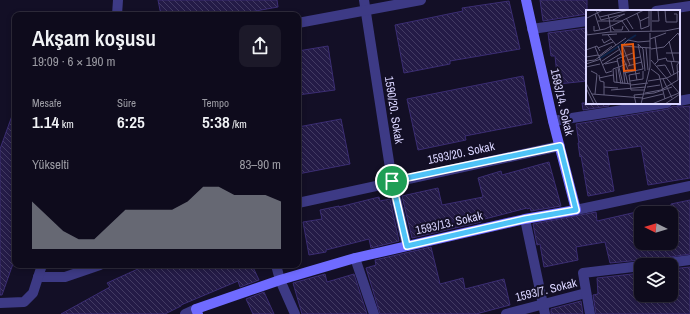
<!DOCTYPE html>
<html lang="tr">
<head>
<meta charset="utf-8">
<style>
  :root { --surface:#0e0b1c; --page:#1c1929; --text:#f1f3f6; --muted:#9b9ba3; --line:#2e2b3b; --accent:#8c9099 }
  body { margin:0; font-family:"Archivo Narrow",sans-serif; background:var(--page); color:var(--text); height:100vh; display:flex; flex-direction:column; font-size:15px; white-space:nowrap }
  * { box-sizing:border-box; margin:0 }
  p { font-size:13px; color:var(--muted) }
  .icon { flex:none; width:22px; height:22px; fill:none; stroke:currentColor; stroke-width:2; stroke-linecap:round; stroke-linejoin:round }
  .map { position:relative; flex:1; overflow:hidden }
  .details { position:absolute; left:12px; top:12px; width:289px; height:256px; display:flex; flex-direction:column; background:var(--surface); border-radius:8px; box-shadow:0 2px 6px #0003,0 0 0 1px var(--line) }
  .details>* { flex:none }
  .needle { width:26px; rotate:275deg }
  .fabs { position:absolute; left:634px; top:206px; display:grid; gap:8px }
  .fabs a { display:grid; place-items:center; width:44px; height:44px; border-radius:8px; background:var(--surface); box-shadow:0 2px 6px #0003,0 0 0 1px var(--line); font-size:20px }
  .pin { position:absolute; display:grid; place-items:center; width:34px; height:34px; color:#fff; margin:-17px; border:2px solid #fff; border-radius:50%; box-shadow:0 1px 4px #0007 }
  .round { display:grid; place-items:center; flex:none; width:42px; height:42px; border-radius:8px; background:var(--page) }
  .summary { display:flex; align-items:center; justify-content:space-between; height:68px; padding:0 20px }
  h1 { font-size:22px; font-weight:600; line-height:30px }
  .stats { display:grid; grid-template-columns:repeat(3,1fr); gap:6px; height:68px; padding:4px 20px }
  .stats div { display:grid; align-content:center }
  .stats b { font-size:17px; font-weight:600 }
  .stats small { font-size:11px; font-weight:400 }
  .stats p { font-size:11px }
  .chart { height:112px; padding:8px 20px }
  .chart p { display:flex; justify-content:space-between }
  .chart svg { width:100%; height:72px; margin-top:4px; fill:var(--accent); opacity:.7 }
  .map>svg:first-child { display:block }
  .building { fill:url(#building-back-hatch); stroke:#3b2d73 }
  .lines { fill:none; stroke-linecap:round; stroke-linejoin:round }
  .street { stroke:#3d3a85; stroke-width:10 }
  .secondary { stroke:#6f6bff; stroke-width:10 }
  .route-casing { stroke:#fff; stroke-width:8 }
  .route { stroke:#4fc3f7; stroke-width:5 }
  .labels { text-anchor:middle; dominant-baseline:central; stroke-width:4; stroke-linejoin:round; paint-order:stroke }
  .street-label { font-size:12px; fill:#d9d4ff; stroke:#130f26 }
  .inset-river { fill:none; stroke:#0c2248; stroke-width:2 }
  .inset-road { fill:none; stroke:#625e7d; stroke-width:1 }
  .view { fill:#e8590c; fill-opacity:0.15; stroke:#e8590c; stroke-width:2 }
  .inset-edge { fill:none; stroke:#d9d4ff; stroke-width:2 }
</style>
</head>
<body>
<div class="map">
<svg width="690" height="314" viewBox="0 0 690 314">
  <defs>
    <pattern id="building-back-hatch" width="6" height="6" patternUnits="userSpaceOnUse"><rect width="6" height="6" fill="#241b47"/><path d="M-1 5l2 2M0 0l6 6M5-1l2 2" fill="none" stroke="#433b63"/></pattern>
  </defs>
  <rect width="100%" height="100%" fill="#130f26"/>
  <g class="building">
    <path d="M158 0H277L278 7 233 15H161Z"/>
    <path d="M540 0H587V14L543 21Z"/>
    <path d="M509 1 520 49 450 61V64L404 73 395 25 463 11 462 8Z"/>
    <path d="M587 28V81L558 84 555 56H551L548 33Z"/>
    <path d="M328 46 335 90 298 95V51Z"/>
    <path d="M523 76 532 123 465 136 466 140 418 150 407 99Z"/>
    <path d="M582 103H609V106L583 110Z"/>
    <path d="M673 106 680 107 690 106V178L648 185 641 146 607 151 614 191 588 196 581 156 580 157 578 143H579L576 124 668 109Z"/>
    <path d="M13 113H15V258L2 295H0V149Z"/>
    <path d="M341 119 350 164 298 174V127Z"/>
    <path d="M549 162 561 206 531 211 530 208 527 209V208L481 220V222L412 238 402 196 438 188 442 205 483 197 478 178 501 171 502 175Z"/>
    <path d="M379 197 380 201 390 199 399 241 371 248 369 239 326 250V252L309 255 303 222 322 219 320 210 339 206V207Z"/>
    <path d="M690 200V254L644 261 640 260 610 263 605 242 576 247 578 260 544 267 540 244 537 245 533 224 596 212 597 221 641 211V243H671V204Z"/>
    <path d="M431 247 440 284 463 278 465 289 504 279 510 305 476 314H380L366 268 376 265 375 260Z"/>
    <path d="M139 265H252L259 280 240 287 238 281 181 305V306L165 314H61L110 287 107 283 140 268Z"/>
    <path d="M690 267V314H596L593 295 598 294 597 278 641 273V297L671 295V269Z"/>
    <path d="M325 274 327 282 354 274 367 314H302L293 283Z"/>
    <path d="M264 292 274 314H253L246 299Z"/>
    <path d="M581 301 583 314H551V309Z"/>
  </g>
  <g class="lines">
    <g class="street">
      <path d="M364 0 392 181 407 246"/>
      <path d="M623 0 624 11"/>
      <path d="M656 11 690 6"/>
      <path d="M117 15 118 0"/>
      <path d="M298 23 421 0"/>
      <path d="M532 29 587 21"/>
      <path d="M679 101 690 99"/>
      <path d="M553 121 667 103"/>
      <path d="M298 203 560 146"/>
      <path d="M576 210 690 186"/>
      <path d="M525 219 545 314"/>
      <path d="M355 258 374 314"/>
      <path d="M276 265 280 280 295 314"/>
      <path d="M653 265 690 260"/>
      <path d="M38 277H65L100 265"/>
      <path d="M0 303 24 302 33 293 42 265"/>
      <path d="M185 314 196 309"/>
      <path d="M506 314 586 293"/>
      <path d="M590 314 583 273 641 266"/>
    </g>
    <path class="secondary" d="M198 314 196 309 280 280 355 258 525 219 576 210 553 121 526 0"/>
  </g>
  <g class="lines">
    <g class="route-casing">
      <path id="route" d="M560 146 576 210 525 219 407 246 392 181Z"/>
    </g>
    <use href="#route" class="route"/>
  </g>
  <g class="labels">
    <g class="street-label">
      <text transform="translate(562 102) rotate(77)">1593/14. Sokak</text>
      <text transform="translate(394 110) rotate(81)">1590/20. Sokak</text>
      <text transform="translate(461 153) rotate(-12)">1593/20. Sokak</text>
      <text transform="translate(449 223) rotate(-13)">1593/13. Sokak</text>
      <text transform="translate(546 290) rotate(-14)">1593/7. Sokak</text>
    </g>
  </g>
  <g transform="translate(586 10)">
    <rect width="94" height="94" fill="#130f26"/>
    <path class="inset-river" d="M13 49 50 25"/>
    <path class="inset-road" d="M10 0 15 10 23 8 22 5M79 0 80 12H91V4H88M51 3 54 11 63 7M9 4 14 20M14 7 43 0M1 8 17 0M40 8 47 19M27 10 38 4M12 11H36M36 11 43 21M54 11 55 19 63 16V0M66 11H73L72 0M0 13 1 25M8 16V21L19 19 58 0M26 17 28 20H36L37 16M65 21V0M25 22 23 8 39 4M0 25 24 22 79 21 94 18M16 25 31 24M16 29 18 33 25 29M64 29 80 23M83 31 88 51M52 32 42 30 36 36 65 38M52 32 64 31M30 35 40 28M32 36 43 62M9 37 20 63 26 61M37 37 44 55M12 38 27 32M60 38 62 60M65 39 78 37 92 23 94 27M0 40 11 36 14 41M80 43H94M13 46 26 36M0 47 12 45M36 50 42 74M41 50 54 47M65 50 94 84M72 50 80 48 81 51 93 52M0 51 9 50 30 35 22 25M16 51 34 39M85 51 88 64M0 54 15 49M19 54 32 51M41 54 27 59 28 72 45 74M48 54 51 70M69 54 72 51 69 27M16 55 36 43M42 56 56 52M71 56 79 55 85 65M0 57 14 54M37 57 39 74M32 58 35 74M30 59 31 73M57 59 52 34 57 39 59 61M65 59 73 65 79 89M5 61 11 64 9 84M38 63 57 59M54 63 43 65 45 80H58M13 65 14 71 18 72V85M13 68 27 65M77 69 86 88M44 71 57 69V61M62 71 81 68 94 61M0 73 11 94M37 74 31 49 47 43M45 75 62 73M18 77 32 78M61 77 74 75M0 78 8 94M25 80 60 77M59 83 75 80 92 70 91 55 94 51M6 84 57 88M56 89 77 84M50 94 48 85 68 83 86 77M55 94 64 57V23M66 94 93 83M79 94 94 84"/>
    <path class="view" d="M47 34 49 60 38 61 36 35Z"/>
    <rect width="94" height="94" class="inset-edge"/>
  </g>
</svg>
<div class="fabs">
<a><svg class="needle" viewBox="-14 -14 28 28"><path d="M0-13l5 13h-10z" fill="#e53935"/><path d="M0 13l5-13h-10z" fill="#9b9ba3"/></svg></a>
<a><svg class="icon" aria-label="layers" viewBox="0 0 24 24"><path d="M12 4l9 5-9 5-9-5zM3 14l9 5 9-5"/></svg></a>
</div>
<div class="pin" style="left:392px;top:181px;background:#1e9e55"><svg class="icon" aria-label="arrive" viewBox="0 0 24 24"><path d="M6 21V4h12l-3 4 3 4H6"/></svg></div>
<section class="details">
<div class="summary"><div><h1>Akşam koşusu</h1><p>19:09 · 6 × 190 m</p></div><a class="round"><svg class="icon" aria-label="share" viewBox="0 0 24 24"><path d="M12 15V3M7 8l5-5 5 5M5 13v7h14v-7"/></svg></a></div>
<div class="stats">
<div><p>Mesafe</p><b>1.14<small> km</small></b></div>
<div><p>Süre</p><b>6:25</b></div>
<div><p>Tempo</p><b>5:38<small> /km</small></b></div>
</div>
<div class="chart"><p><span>Yükselti</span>83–90 m</p>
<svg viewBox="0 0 160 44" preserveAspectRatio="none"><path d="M0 44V15L10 24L20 33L30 38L40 38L50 29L60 20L70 20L80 20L90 20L100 15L110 6L120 6L130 11L140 11L150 11L160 15V44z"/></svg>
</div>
</section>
</div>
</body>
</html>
